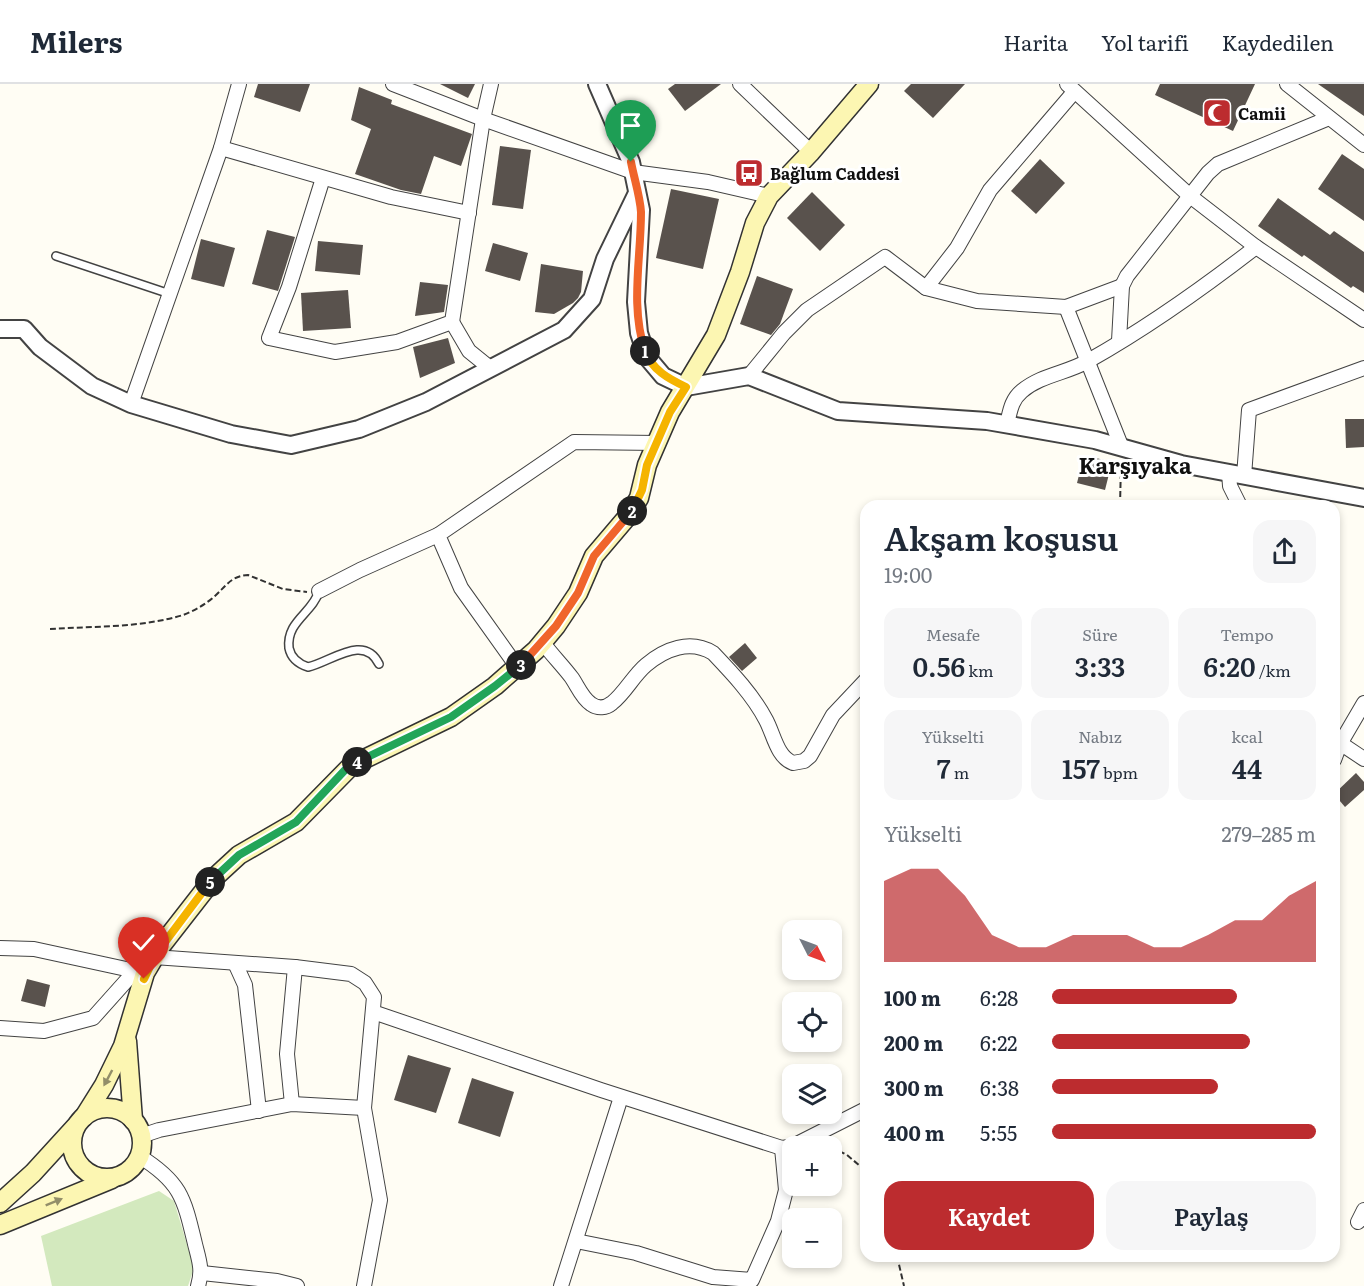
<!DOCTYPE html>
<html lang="tr">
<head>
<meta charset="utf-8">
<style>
  :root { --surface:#fff; --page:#f6f6f7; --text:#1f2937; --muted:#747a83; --line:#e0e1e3; --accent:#bc2c2f }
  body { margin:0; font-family:Literata,serif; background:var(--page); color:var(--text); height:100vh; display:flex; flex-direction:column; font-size:22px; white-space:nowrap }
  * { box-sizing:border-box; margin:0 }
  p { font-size:20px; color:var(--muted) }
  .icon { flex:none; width:33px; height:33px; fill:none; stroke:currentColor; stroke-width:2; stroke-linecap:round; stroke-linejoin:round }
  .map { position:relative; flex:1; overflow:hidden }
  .side { position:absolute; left:860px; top:416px; width:480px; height:762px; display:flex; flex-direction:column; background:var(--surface); border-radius:18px; box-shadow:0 3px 9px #0003 }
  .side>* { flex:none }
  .needle { width:39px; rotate:132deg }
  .tools { position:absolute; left:782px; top:836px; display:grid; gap:12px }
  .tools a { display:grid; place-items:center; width:60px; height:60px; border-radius:12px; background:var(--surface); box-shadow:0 3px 9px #0003; font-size:30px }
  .pin { position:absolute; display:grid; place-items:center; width:51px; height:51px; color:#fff; margin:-62px -26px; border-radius:50% 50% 50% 0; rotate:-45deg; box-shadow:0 0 6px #0007 }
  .pin .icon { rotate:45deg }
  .km { position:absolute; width:30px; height:30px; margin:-15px; border-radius:50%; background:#222; color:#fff; font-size:16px; line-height:30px; text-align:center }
  .round { display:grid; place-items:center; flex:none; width:63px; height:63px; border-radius:18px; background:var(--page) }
  .head { display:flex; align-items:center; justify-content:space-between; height:102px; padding:0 24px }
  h1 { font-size:33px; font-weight:600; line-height:45px }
  .stats { display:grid; grid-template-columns:repeat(3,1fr); gap:9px; height:102px; padding:6px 24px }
  .stats div { display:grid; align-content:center; border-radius:15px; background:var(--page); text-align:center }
  .stats b { font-size:26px; font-weight:600 }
  .stats small { font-size:16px; font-weight:400 }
  .stats p { font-size:16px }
  .chart { height:168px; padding:12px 24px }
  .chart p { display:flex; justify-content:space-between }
  .chart svg { width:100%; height:108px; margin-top:6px; fill:var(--accent); opacity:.7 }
  .button { display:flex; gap:12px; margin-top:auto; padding:12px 24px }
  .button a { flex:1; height:69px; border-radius:18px; background:var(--accent); color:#fff; font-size:24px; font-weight:600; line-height:69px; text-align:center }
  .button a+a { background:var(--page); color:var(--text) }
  ul { padding:0 24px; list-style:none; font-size:20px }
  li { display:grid; grid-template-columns:96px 72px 1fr; align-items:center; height:45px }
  li i { height:15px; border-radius:8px; background:var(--accent) }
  header { display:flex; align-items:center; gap:36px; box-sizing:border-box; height:84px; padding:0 30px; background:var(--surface); border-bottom:2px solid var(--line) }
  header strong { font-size:28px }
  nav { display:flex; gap:33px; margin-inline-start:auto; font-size:21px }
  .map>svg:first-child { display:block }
  .green { fill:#d3e9be }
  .building { fill:#59524d }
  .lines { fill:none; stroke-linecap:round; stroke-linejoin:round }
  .service-casing { stroke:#434343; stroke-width:10 }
  .minor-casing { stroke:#434343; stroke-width:16 }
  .tertiary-casing { stroke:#434343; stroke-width:20 }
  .secondary-casing { stroke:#323232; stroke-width:21 }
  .path { stroke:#323232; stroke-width:2; stroke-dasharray:6 3; stroke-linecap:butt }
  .service { stroke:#fff; stroke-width:7 }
  .minor { stroke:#fff; stroke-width:14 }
  .tertiary { stroke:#fff; stroke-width:16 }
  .secondary { stroke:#fcf6b2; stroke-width:18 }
  .oneway { fill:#928e69 }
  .split-1-casing { stroke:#fff; stroke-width:12 }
  .split-2-casing { stroke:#fff; stroke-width:12 }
  .split-3-casing { stroke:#fff; stroke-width:12 }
  .split-4-casing { stroke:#fff; stroke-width:12 }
  .split-5-casing { stroke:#fff; stroke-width:12 }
  .split-6-casing { stroke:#fff; stroke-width:12 }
  .split-1 { stroke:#f0652b; stroke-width:8 }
  .split-2 { stroke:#f5b400; stroke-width:8 }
  .split-3 { stroke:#f0652b; stroke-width:8 }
  .split-4 { stroke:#22a559; stroke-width:8 }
  .split-5 { stroke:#22a559; stroke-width:8 }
  .split-6 { stroke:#f5b400; stroke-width:8 }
  .labels { text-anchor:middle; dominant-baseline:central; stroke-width:6; stroke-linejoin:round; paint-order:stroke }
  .poi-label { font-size:16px; font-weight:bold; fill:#101010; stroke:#fff; text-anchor:start }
  .district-label { font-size:22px; font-weight:bold; fill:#101010; stroke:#fff }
</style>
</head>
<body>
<header>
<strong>Milers</strong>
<nav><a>Harita</a><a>Yol tarifi</a><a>Kaydedilen</a></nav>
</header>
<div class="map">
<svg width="1364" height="1202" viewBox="0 0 1364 1202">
  <rect width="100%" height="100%" fill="#fffdf4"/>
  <path class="green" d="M159 1107 174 1117 194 1184 188 1202H52L41 1152Z"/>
  <g class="building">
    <path d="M258 0H310L300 28 254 13Z"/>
    <path d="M440 0H475L468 14Z"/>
    <path d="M675 0H721L685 27 668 5Z"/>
    <path d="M911 0H965L933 34 904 7Z"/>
    <path d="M1160 0H1255L1233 47 1155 11Z"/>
    <path d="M1318 0H1364V32Z"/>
    <path d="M359 3 392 16 391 20 472 50 461 82 434 72 421 110 401 106 355 90 371 45 351 36Z"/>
    <path d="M500 62 531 66 523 125 492 121Z"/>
    <path d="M1342 70 1364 85V137L1318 105Z"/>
    <path d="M1040 75 1065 99 1036 130 1011 107Z"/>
    <path d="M671 105 719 115 703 185 656 174Z"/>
    <path d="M812 108 845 141 820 167 787 134Z"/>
    <path d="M1278 114 1330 151 1334 147 1364 168V209L1353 202 1351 204 1304 171 1302 173 1258 142Z"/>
    <path d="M267 146 295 153 278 207 252 200Z"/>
    <path d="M201 155 235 164 224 203 191 195Z"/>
    <path d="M318 157 363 161 360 191 315 187Z"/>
    <path d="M493 159 528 169 520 197 485 187Z"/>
    <path d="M541 180 583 187 581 208 578 214 573 219 554 230 535 228Z"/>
    <path d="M757 192 793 205 780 240 771 251 740 240Z"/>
    <path d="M420 198 448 201 444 228 415 232Z"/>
    <path d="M348 206 351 244 303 247 301 209Z"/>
    <path d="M448 254 455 279 420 294 413 263Z"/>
    <path d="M1345 335H1364V363L1346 364Z"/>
    <path d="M1084 371 1112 378 1105 406 1077 399Z"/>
    <path d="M745 559 757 574 742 587 729 573Z"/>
    <path d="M1356 689 1364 698V706L1345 723 1334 710Z"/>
    <path d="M27 895 50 901 45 923 21 917Z"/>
    <path d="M408 971 451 984 436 1029 394 1016Z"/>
    <path d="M472 994 514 1008 500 1053 458 1039Z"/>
  </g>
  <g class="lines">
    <g class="service-casing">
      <g id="service">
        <path d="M56 172 170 210"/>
        <path d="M319 507C313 529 286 537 289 564 291 574 299 580 308 583 331 578 364 549 379 580"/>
      </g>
    </g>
    <g class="minor-casing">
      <g id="minor">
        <path d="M393 0 483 35 633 88 708 98 769 112"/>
        <path d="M740 0 811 68"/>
        <path d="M1067 0 1190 112 1256 163 1364 236"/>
        <path d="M1287 0 1364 61"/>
        <path d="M221 64 391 113 469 129"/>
        <path d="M323 94 289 203 269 254 335 268 397 258 452 238 483 35 491 0"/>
        <path d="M926 204 957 164 990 106 1074 8"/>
        <path d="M1066 223 1122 364"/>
        <path d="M452 238 469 267 490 284"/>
        <path d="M1119 257 1122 202 1127 192 1208 89 1218 80 1329 34"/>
        <path d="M749 292 784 249 807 226 885 173 926 204 977 217 1066 223 1122 202"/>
        <path d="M131 320 221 64 239 0"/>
        <path d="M1007 340C1010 328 1011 316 1022 307 1041 291 1067 289 1088 277 1147 244 1203 204 1256 163"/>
        <path d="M1229 389 1230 402 1240 422"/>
        <path d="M1244 392 1249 326 1364 284"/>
        <path d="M319 507 360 486 438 451"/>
        <path d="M543 559C552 571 563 582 572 594 578 603 582 614 591 620 598 625 606 624 612 619 625 609 633 592 646 581 665 565 690 555 713 569 732 589 753 611 766 636 774 651 777 673 793 679L804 677 810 672 833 631 866 596"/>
        <path d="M518 584 461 504 438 451 574 358 658 359"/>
        <path d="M1334 655 1364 675"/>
        <path d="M1334 676 1340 660 1364 619"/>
        <path d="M0 864 34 865 140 888"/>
        <path d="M154 873 295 883 351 890 365 899 374 913 364 1024 380 1116 364 1202"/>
        <path d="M235 879 245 901 259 1027"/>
        <path d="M373 928 601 1006 782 1064 792 1062"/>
        <path d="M0 944 44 947 93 934 135 887"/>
        <path d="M292 1020 287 970 295 883"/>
        <path d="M141 1052 159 1046 292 1020 364 1024"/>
        <path d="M793 1062 866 1025"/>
        <path d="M139 1072C181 1098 184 1114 195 1160 199 1176 203 1186 198 1202"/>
        <path d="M1358 1138 1364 1126"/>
        <path d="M576 1157 636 1169 713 1193 752 1196 778 1137 786 1106 782 1064"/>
        <path d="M202 1189 277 1197 297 1202"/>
        <path d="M561 1202 621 1013"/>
      </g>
    </g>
    <g class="tertiary-casing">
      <g id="tertiary">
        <path d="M597 0 631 78 641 126 636 218 639 249 647 273 663 292 686 303 749 292 838 327 987 337 1095 356 1181 380 1364 414"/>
        <path d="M0 245H24L40 263 92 302 131 320 231 350 291 361 359 345 426 318 564 246 592 215 605 175 637 109"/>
      </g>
    </g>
    <g class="secondary-casing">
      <g id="secondary">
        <path d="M127 957 133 1036"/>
        <circle cx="107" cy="1059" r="35"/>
        <path d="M84 1033 104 1001 123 962 145 889 161 862 214 794 239 771 296 738 352 681 451 633 495 602 536 566 556 542 578 509 594 472 628 432 639 414 647 381 670 328 716 251 740 188 755 139 769 112 811 68 869 0"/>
        <path d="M0 1119 33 1089 75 1043"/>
        <path d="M0 1141 112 1095"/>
      </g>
    </g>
    <g class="path">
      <path d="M1120 422 1121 379"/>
      <path d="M50 545C94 542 141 544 183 531 194 527 206 520 215 512 226 502 231 492 248 491L283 505 307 508"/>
      <path d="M831 1063 847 1071 866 1087"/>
      <path d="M897 1172 904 1202"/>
    </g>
    <use href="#service" class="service"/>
    <use href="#minor" class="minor"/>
    <use href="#tertiary" class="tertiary"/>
    <use href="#secondary" class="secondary"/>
  </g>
  <defs><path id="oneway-solid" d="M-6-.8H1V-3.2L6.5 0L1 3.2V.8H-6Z" transform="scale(1.5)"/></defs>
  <g class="oneway">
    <use href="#oneway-solid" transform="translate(108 994) rotate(118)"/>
    <use href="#oneway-solid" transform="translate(54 1118) rotate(-22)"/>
  </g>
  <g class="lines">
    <g class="split-1-casing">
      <path id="split-1" d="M631 78C634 94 640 112 641 128 641 175 630 222 645 267"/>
    </g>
    <g class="split-2-casing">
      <path id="split-2" d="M632 427 642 406 647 381 670 328 686 303C669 295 652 286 645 267"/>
    </g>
    <g class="split-3-casing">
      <path id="split-3" d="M521 581 556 542 578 509 594 472 632 427"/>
    </g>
    <g class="split-4-casing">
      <path id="split-4" d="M357 678 451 633 495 602 521 581"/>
    </g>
    <g class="split-5-casing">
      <path id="split-5" d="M210 798 239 771 296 738 345 686 357 678"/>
    </g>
    <g class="split-6-casing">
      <path id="split-6" d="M144 895 156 870 210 798"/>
    </g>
    <use href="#split-1" class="split-1"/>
    <use href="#split-2" class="split-2"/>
    <use href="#split-3" class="split-3"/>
    <use href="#split-4" class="split-4"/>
    <use href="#split-5" class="split-5"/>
    <use href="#split-6" class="split-6"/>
  </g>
  <defs>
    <g id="mosque-square" transform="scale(1.5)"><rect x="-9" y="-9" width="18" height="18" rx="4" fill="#bc2c2f" stroke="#fff"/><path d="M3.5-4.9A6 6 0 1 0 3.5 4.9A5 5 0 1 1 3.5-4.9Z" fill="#fff"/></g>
    <g id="bus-square" transform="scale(1.5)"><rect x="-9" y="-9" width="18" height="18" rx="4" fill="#bc2c2f" stroke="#fff"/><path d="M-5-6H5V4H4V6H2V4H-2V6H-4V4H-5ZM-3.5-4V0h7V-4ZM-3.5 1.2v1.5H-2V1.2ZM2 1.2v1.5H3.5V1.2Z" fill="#fff"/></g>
  </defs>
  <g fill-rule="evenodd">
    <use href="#mosque-square" x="1217" y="29"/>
    <use href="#bus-square" x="749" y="89"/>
  </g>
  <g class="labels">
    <g class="poi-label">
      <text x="1238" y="29">Camii</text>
      <text x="770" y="89">Bağlum Caddesi</text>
    </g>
    <g class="district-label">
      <text x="1135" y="380">Karşıyaka</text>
    </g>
  </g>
</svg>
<div class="tools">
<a><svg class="needle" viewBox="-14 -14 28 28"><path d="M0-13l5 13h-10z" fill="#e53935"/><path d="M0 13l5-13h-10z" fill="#747a83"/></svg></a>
<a><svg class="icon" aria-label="locate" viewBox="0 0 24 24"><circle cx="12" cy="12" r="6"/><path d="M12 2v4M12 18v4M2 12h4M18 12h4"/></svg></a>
<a><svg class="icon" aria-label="layers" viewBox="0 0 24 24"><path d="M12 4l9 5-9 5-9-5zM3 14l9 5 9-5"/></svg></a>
<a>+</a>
<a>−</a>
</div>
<div class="pin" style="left:631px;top:78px;background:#1e9e55"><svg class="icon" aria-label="arrive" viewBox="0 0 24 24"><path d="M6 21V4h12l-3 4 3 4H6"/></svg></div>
<div class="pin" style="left:144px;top:895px;background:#d93025"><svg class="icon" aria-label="check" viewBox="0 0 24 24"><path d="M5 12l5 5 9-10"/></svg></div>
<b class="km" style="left:645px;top:267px">1</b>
<b class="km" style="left:632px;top:427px">2</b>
<b class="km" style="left:521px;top:581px">3</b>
<b class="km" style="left:357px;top:678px">4</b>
<b class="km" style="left:210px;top:798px">5</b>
<section class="side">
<div class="head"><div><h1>Akşam koşusu</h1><p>19:00</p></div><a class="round"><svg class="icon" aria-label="share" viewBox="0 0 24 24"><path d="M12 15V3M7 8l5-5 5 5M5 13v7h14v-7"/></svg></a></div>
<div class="stats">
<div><p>Mesafe</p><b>0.56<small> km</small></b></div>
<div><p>Süre</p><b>3:33</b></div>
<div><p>Tempo</p><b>6:20<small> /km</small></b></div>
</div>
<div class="stats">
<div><p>Yükselti</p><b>7<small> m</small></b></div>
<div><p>Nabız</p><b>157<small> bpm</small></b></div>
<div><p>kcal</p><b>44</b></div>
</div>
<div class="chart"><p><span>Yükselti</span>279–285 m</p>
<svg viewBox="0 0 160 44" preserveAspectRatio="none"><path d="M0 44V11L10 6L20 6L30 17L40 33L50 38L60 38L70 33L80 33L90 33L100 38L110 38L120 33L130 27L140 27L150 17L160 11V44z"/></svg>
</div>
<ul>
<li><b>100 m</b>6:28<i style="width:70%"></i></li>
<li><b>200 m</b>6:22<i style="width:75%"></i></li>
<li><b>300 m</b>6:38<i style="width:63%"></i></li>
<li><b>400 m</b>5:55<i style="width:100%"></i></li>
</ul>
<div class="button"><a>Kaydet</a><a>Paylaş</a></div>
</section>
</div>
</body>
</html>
